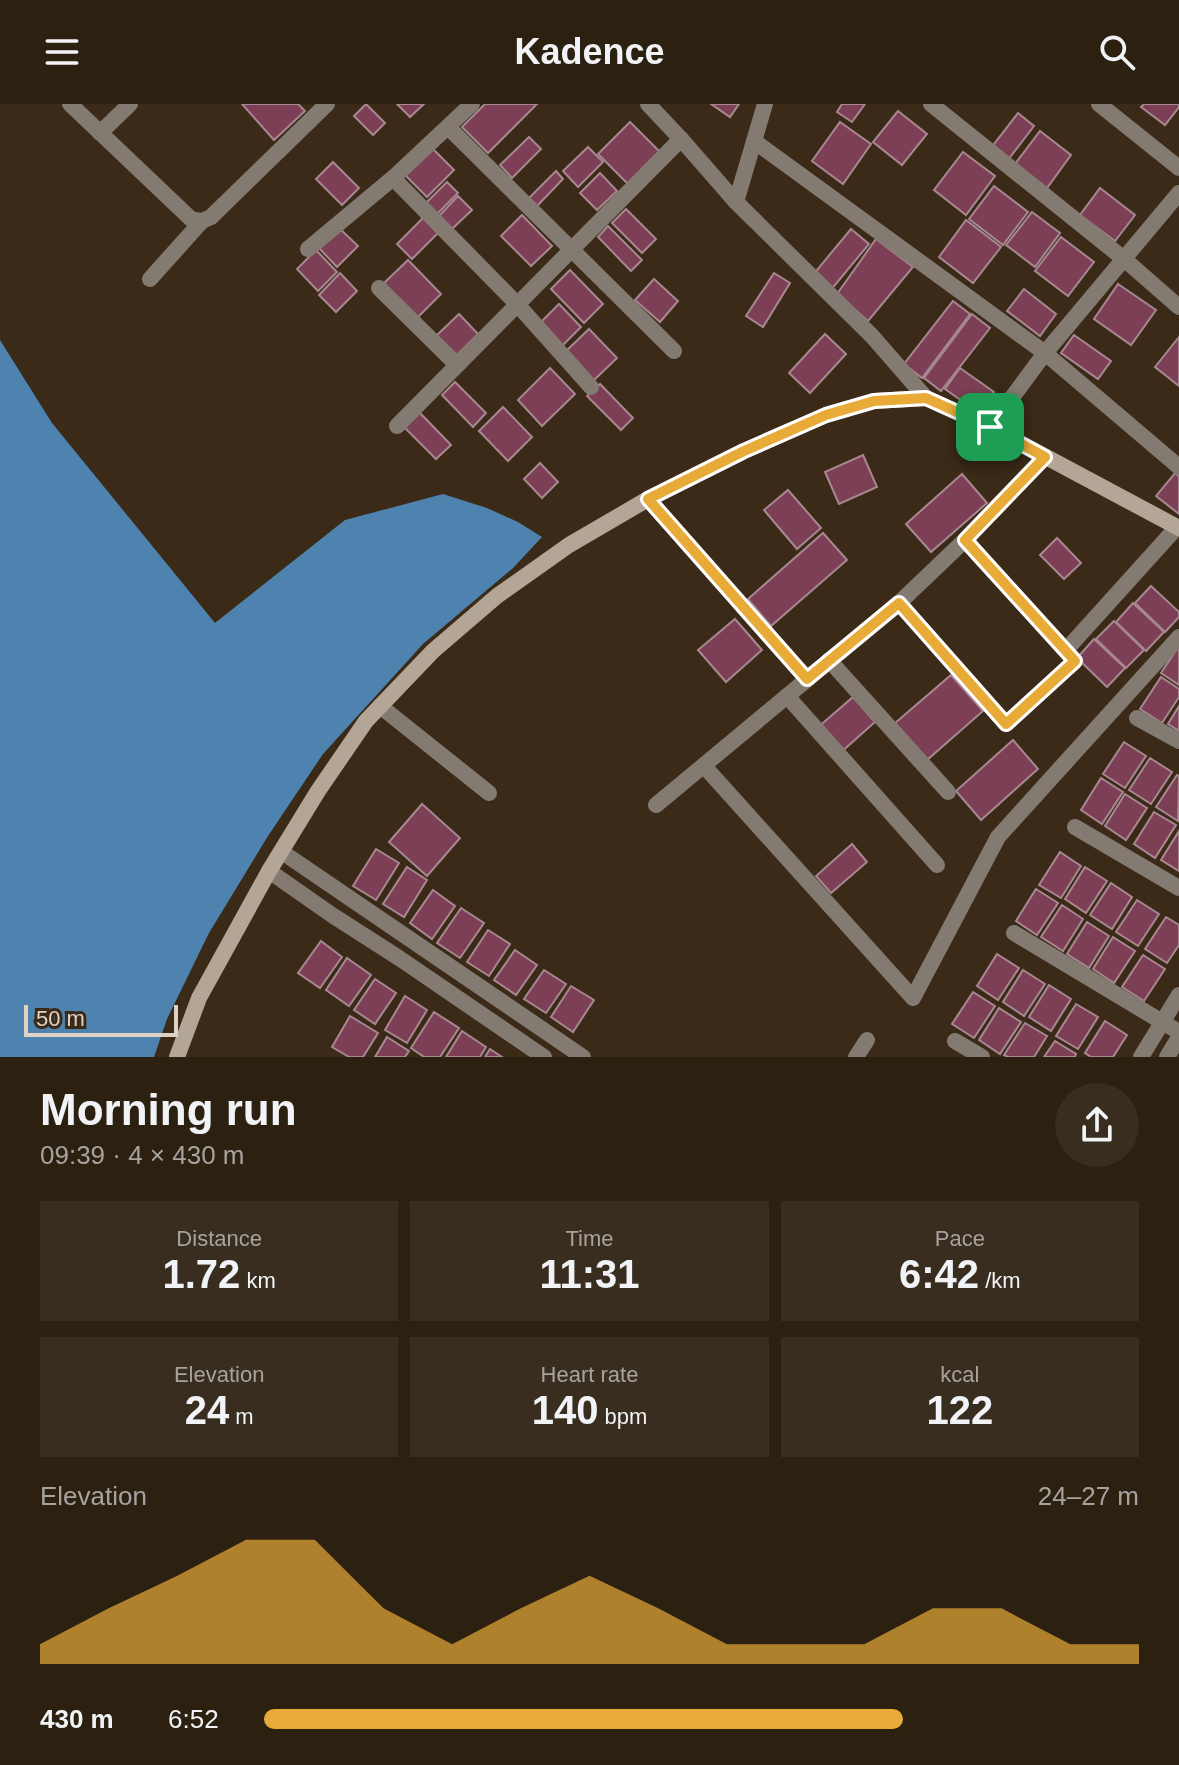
<!DOCTYPE html>
<html lang="en">
<head>
<meta charset="utf-8">
<style>
  :root { --surface:#2c2011; --page:#382d1f; --text:#f1f3f6; --muted:#a6a39f; --accent:#e9ab38 }
  body { margin:0; font-family:Helvetica,sans-serif; background:var(--page); color:var(--text); height:100vh; display:flex; flex-direction:column; font-size:30px; white-space:nowrap }
  * { box-sizing:border-box; margin:0 }
  p { font-size:26px; color:var(--muted) }
  .icon { flex:none; width:44px; height:44px; fill:none; stroke:currentColor; stroke-width:2; stroke-linecap:round; stroke-linejoin:round }
  .map { position:relative; height:953px; overflow:hidden }
  .sheet { display:flex; flex-direction:column; background:var(--surface); flex:1 }
  .sheet>* { flex:none }
  .scale { position:absolute; left:24px; bottom:20px; width:154px; box-sizing:border-box; padding-left:8px; border:4px solid #ddd2c6; border-top:0; font-size:22px; line-height:28px; white-space:nowrap; color:#ddd2c6; -webkit-text-stroke:6px #3a2a17; paint-order:stroke }
  .pin { position:absolute; display:grid; place-items:center; width:68px; height:68px; color:#fff; margin:-34px; border-radius:16px; box-shadow:0 4px 12px #0006 }
  .round { display:grid; place-items:center; flex:none; width:84px; height:84px; border-radius:42px; background:var(--page) }
  .head { display:flex; align-items:center; justify-content:space-between; height:136px; padding:0 40px }
  h1 { font-size:44px; font-weight:800; line-height:60px }
  .figures { display:grid; grid-template-columns:repeat(3,1fr); gap:12px; height:136px; padding:8px 40px }
  .figures div { display:grid; align-content:center; border-radius:0px; background:var(--page); text-align:center }
  .figures b { font-size:40px; font-weight:800 }
  .figures small { font-size:22px; font-weight:400 }
  .figures p { font-size:22px }
  .chart { height:224px; padding:16px 40px }
  .chart p { display:flex; justify-content:space-between }
  .chart svg { width:100%; height:144px; margin-top:8px; fill:var(--accent); opacity:.7 }
  ul { padding:0 40px; list-style:none; font-size:26px }
  li { display:grid; grid-template-columns:128px 96px 1fr; align-items:center; height:60px }
  li i { height:20px; border-radius:10px; background:var(--accent) }
  header { display:flex; justify-content:space-between; align-items:center; height:104px; padding:0 40px; background:var(--surface); font-size:36px; font-weight:800 }
  .map>svg:first-child { display:block }
  .water { fill:#4e83b0 }
  .building { fill:#7d3f55; stroke:#a78891; stroke-width:2 }
  .lines { fill:none; stroke-linecap:round; stroke-linejoin:round }
  .minor { stroke:#837a71; stroke-width:16 }
  .secondary { stroke:#b4a697; stroke-width:16 }
  .route-casing { stroke:#fff; stroke-width:16 }
  .route { stroke:#e9ab38; stroke-width:10 }
</style>
</head>
<body>
<header><svg class="icon" aria-label="menu" viewBox="0 0 24 24"><path d="M4 6h16M4 12h16M4 18h16"/></svg>Kadence<svg class="icon" aria-label="search" viewBox="0 0 24 24"><circle cx="10" cy="10" r="6"/><path d="M15 15l6 6"/></svg></header>
<div class="map">
<svg width="1179" height="953" viewBox="0 0 1179 953">
  <rect width="100%" height="100%" fill="#3a2a17"/>
  <path class="water" d="M0 236 52 319 215 519 345 416 443 390 487 404 518 418 542 433 513 464 423 540 323 650 268 732 209 829 167 915 154 953H0Z"/>
  <g class="building">
    <path d="M242 0H298L305 7 274 36Z"/>
    <path d="M366 0 385 19 373 31 354 12Z"/>
    <path d="M397 0H424L410 13Z"/>
    <path d="M485 0H537L488 49 462 23Z"/>
    <path d="M711 0H739L730 13Z"/>
    <path d="M842 0H865L852 18 837 8Z"/>
    <path d="M1144 0H1179V3L1165 21 1141 3Z"/>
    <path d="M898 7 927 30 902 61 873 38Z"/>
    <path d="M1018 9 1034 22 1008 56 991 44Z"/>
    <path d="M630 18 660 48 628 80 598 50Z"/>
    <path d="M840 18 871 40 843 80 812 57Z"/>
    <path d="M1040 27 1071 51 1047 84 1015 60Z"/>
    <path d="M529 33 541 45 512 74 500 61Z"/>
    <path d="M588 43 603 58 578 83 563 67Z"/>
    <path d="M432 44 454 66 427 93 405 71Z"/>
    <path d="M963 48 995 72 966 111 934 86Z"/>
    <path d="M333 58 359 84 342 101 316 75Z"/>
    <path d="M556 67 563 75 537 102 529 94Z"/>
    <path d="M600 69 617 87 597 106 580 89Z"/>
    <path d="M447 78 458 89 437 110 426 99Z"/>
    <path d="M994 82 1028 108 1003 141 969 115Z"/>
    <path d="M1100 84 1135 111 1115 137 1080 111Z"/>
    <path d="M458 92 472 106 452 125 439 112Z"/>
    <path d="M626 105 656 135 642 149 612 119Z"/>
    <path d="M1032 108 1060 129 1035 163 1006 141Z"/>
    <path d="M522 111 552 142 531 162 501 132Z"/>
    <path d="M424 113 439 128 412 155 397 140Z"/>
    <path d="M966 116 1001 143 973 179 939 153Z"/>
    <path d="M608 122 642 156 631 167 598 133Z"/>
    <path d="M338 123 358 142 337 163 318 143Z"/>
    <path d="M851 125 869 140 830 187 812 172Z"/>
    <path d="M1061 133 1094 158 1068 192 1035 167Z"/>
    <path d="M876 135 913 163 868 217 837 190Z"/>
    <path d="M316 146 337 168 318 187 297 165Z"/>
    <path d="M408 156 441 190 417 214 383 180Z"/>
    <path d="M570 166 603 200 584 219 551 185Z"/>
    <path d="M340 169 357 187 336 208 319 191Z"/>
    <path d="M774 169 790 179 763 223 746 212Z"/>
    <path d="M654 175 678 197 660 218 635 196Z"/>
    <path d="M1118 180 1156 206 1131 241 1094 215Z"/>
    <path d="M1024 185 1056 210 1040 232 1007 207Z"/>
    <path d="M953 197 970 210 922 274 904 260Z"/>
    <path d="M559 200 581 223 561 243 539 220Z"/>
    <path d="M459 210 478 230 455 253 436 232Z"/>
    <path d="M972 210 990 224 941 287 924 274Z"/>
    <path d="M589 225 617 254 593 277 565 248Z"/>
    <path d="M825 230 846 250 810 289 789 269Z"/>
    <path d="M1074 231 1111 257 1098 275 1061 249Z"/>
    <path d="M1179 233V282L1155 263Z"/>
    <path d="M550 264 575 290 542 322 518 296Z"/>
    <path d="M960 264 994 288 979 309 945 285Z"/>
    <path d="M455 278 486 309 473 323 442 291Z"/>
    <path d="M600 280 633 314 621 326 587 292Z"/>
    <path d="M503 303 532 333 508 357 479 327Z"/>
    <path d="M419 308 451 341 436 355 404 323Z"/>
    <path d="M863 351 877 383 839 400 825 368Z"/>
    <path d="M540 359 558 378 542 394 524 375Z"/>
    <path d="M1175 369 1179 372V410L1156 392Z"/>
    <path d="M962 370 987 399 931 448 906 420Z"/>
    <path d="M788 386 821 424 797 445 764 406Z"/>
    <path d="M823 429 847 456 771 522 748 495Z"/>
    <path d="M1057 434 1081 459 1064 475 1040 451Z"/>
    <path d="M1151 482 1179 508V513L1165 528 1135 499Z"/>
    <path d="M1133 499 1164 528 1146 547 1116 518Z"/>
    <path d="M735 515 762 546 726 578 698 546Z"/>
    <path d="M1114 517 1144 546 1126 564 1096 535Z"/>
    <path d="M1094 535 1125 564 1107 583 1077 554Z"/>
    <path d="M1179 542V581L1161 569Z"/>
    <path d="M951 571 983 607 927 656 895 619Z"/>
    <path d="M1161 573 1179 585V593L1162 619 1140 605Z"/>
    <path d="M853 593 875 618 839 650 817 624Z"/>
    <path d="M1179 602V627L1168 620Z"/>
    <path d="M1013 636 1038 665 981 716 956 687Z"/>
    <path d="M1124 638 1146 652 1125 684 1103 670Z"/>
    <path d="M1150 654 1172 668 1151 700 1129 686Z"/>
    <path d="M1177 671 1179 672 1178 717 1156 703Z"/>
    <path d="M1101 674 1123 688 1102 720 1081 706Z"/>
    <path d="M1125 690 1147 704 1126 736 1105 722Z"/>
    <path d="M422 700 460 734 427 772 389 738Z"/>
    <path d="M1154 708 1176 721 1155 754 1134 740Z"/>
    <path d="M1179 727V767L1161 756Z"/>
    <path d="M852 740 867 758 831 789 816 772Z"/>
    <path d="M376 745 399 759 376 796 353 782Z"/>
    <path d="M1060 748 1081 762 1061 794 1039 781Z"/>
    <path d="M407 763 427 776 404 813 383 800Z"/>
    <path d="M1085 763 1107 777 1086 809 1065 795Z"/>
    <path d="M1111 779 1132 793 1112 825 1090 811Z"/>
    <path d="M1036 785 1058 799 1037 831 1016 817Z"/>
    <path d="M433 786 455 802 432 835 410 819Z"/>
    <path d="M1137 796 1159 810 1138 842 1116 828Z"/>
    <path d="M1062 801 1083 815 1063 847 1041 833Z"/>
    <path d="M461 804 484 819 460 854 437 839Z"/>
    <path d="M1166 813 1179 821V841L1167 859 1145 845Z"/>
    <path d="M1087 818 1109 832 1089 864 1067 850Z"/>
    <path d="M488 826 510 840 489 872 467 858Z"/>
    <path d="M1113 833 1135 847 1114 879 1093 865Z"/>
    <path d="M321 837 342 853 320 884 298 869Z"/>
    <path d="M515 846 537 861 516 891 494 876Z"/>
    <path d="M997 850 1019 864 998 896 977 882Z"/>
    <path d="M1143 851 1165 865 1144 897 1122 883Z"/>
    <path d="M347 854 371 871 349 902 326 886Z"/>
    <path d="M544 866 566 880 546 909 524 895Z"/>
    <path d="M1023 866 1045 880 1024 912 1003 898Z"/>
    <path d="M375 875 396 889 375 920 354 906Z"/>
    <path d="M1049 881 1071 895 1051 927 1029 913Z"/>
    <path d="M571 882 594 896 573 928 551 913Z"/>
    <path d="M973 888 995 902 974 934 952 920Z"/>
    <path d="M405 892 427 906 407 939 385 926Z"/>
    <path d="M1076 900 1098 913 1078 945 1056 932Z"/>
    <path d="M999 904 1021 918 1000 950 979 936Z"/>
    <path d="M434 908 459 924 440 953H424L411 944Z"/>
    <path d="M350 912 378 929 363 953H349L332 943Z"/>
    <path d="M1105 917 1127 931 1113 953H1091L1085 949Z"/>
    <path d="M1025 919 1047 932 1034 953H1008L1004 951Z"/>
    <path d="M462 927 486 943 480 953H446Z"/>
    <path d="M387 933 409 947 405 953H375Z"/>
    <path d="M1055 937 1076 950 1075 953H1044Z"/>
    <path d="M490 945 502 953H485Z"/>
  </g>
  <g class="lines">
    <g class="minor">
      <path d="M70 0 191 115 202 117 211 113 327 0"/>
      <path d="M648 0 681 35 736 98 872 232 926 294"/>
      <path d="M931 0 1124 155 1179 203"/>
      <path d="M1099 0 1179 64"/>
      <path d="M448 23 674 247"/>
      <path d="M100 29 130 0"/>
      <path d="M754 37 1045 249 1179 363"/>
      <path d="M393 74 517 200 591 283"/>
      <path d="M736 98 765 0"/>
      <path d="M308 145 393 74 472 0"/>
      <path d="M150 175 202 117"/>
      <path d="M379 184 457 261"/>
      <path d="M397 322 681 35"/>
      <path d="M990 323 1045 249 1179 89"/>
      <path d="M648 395 807 575"/>
      <path d="M899 499 1006 620 1075 557 965 436"/>
      <path d="M1066 546 1177 423"/>
      <path d="M829 556 948 688"/>
      <path d="M787 592 937 761"/>
      <path d="M380 602 489 689"/>
      <path d="M1137 614 1179 637"/>
      <path d="M704 662 913 894 998 733 1179 533"/>
      <path d="M656 701 899 499 965 436 1045 353"/>
      <path d="M1075 723 1179 784"/>
      <path d="M282 748 583 953"/>
      <path d="M269 767 332 811 399 854 544 953"/>
      <path d="M1014 829 1179 928"/>
      <path d="M955 937 982 953"/>
      <path d="M856 953 867 936"/>
      <path d="M1141 953 1179 891"/>
      <path d="M1167 953 1179 933"/>
    </g>
    <path class="secondary" d="M177 953 199 894 269 767 318 687 366 617 433 547 497 492 569 441 648 395 744 347 826 311 874 297 926 294 990 323 1179 424"/>
  </g>
  <g class="lines">
    <g class="route-casing">
      <path id="route" d="M926 294 990 323 1045 353 965 436 1075 557 1006 620 899 499 807 575 648 395 744 347 826 311 874 297Z"/>
    </g>
    <use href="#route" class="route"/>
  </g>
</svg>
<div class="scale">50 m</div>
<div class="pin" style="left:990px;top:323px;background:#1e9e55"><svg class="icon" aria-label="arrive" viewBox="0 0 24 24"><path d="M6 21V4h12l-3 4 3 4H6"/></svg></div>
</div>
<section class="sheet">
<div class="head"><div><h1>Morning run</h1><p>09:39 · 4 × 430 m</p></div><a class="round"><svg class="icon" aria-label="share" viewBox="0 0 24 24"><path d="M12 15V3M7 8l5-5 5 5M5 13v7h14v-7"/></svg></a></div>
<div class="figures">
<div><p>Distance</p><b>1.72<small> km</small></b></div>
<div><p>Time</p><b>11:31</b></div>
<div><p>Pace</p><b>6:42<small> /km</small></b></div>
</div>
<div class="figures">
<div><p>Elevation</p><b>24<small> m</small></b></div>
<div><p>Heart rate</p><b>140<small> bpm</small></b></div>
<div><p>kcal</p><b>122</b></div>
</div>
<div class="chart"><p><span>Elevation</span>24–27 m</p>
<svg viewBox="0 0 160 44" preserveAspectRatio="none"><path d="M0 44V38L10 27L20 17L30 6L40 6L50 27L60 38L70 27L80 17L90 27L100 38L110 38L120 38L130 27L140 27L150 38L160 38V44z"/></svg>
</div>
<ul>
<li><b>430 m</b>6:52<i style="width:73%"></i></li>
</ul>
</section>
</body>
</html>
